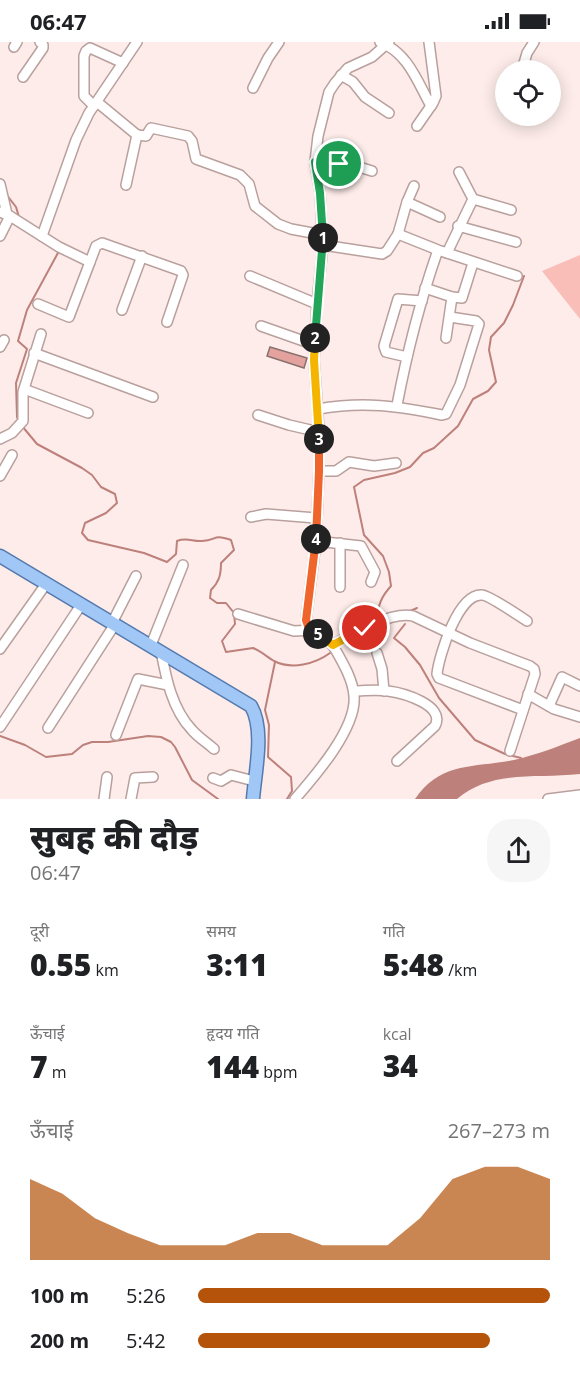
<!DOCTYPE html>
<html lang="hi">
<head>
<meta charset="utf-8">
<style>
  :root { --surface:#fff; --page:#f6f6f6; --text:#202124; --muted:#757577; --accent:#b45309 }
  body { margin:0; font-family:"Open Sans","Noto Sans Devanagari",sans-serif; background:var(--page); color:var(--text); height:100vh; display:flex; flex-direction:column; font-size:22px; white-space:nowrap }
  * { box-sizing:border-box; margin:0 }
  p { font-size:20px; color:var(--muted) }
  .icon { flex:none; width:33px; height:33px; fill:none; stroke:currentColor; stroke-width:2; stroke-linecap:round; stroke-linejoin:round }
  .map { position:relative; height:757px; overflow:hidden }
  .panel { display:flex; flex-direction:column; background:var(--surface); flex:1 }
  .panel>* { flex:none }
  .controls { position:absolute; left:495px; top:18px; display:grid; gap:12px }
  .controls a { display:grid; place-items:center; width:66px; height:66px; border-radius:50%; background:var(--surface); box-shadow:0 3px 15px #0003; font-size:30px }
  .pin { position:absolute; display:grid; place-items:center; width:51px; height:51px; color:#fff; margin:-26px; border:3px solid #fff; border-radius:50%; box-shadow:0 2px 6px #0007 }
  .km { position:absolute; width:30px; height:30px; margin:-15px; border-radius:50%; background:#222; color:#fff; font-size:16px; line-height:30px; text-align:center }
  .round { display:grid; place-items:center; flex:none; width:63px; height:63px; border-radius:24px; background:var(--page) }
  .head { display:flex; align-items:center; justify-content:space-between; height:102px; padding:0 30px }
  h1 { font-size:33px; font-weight:800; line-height:45px }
  .metrics { display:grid; grid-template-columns:repeat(3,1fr); gap:9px; height:102px; padding:6px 30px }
  .metrics div { display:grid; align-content:center }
  .metrics b { font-size:30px; font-weight:800 }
  .metrics small { font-size:16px; font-weight:400 }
  .metrics p { font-size:16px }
  .chart { height:168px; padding:12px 30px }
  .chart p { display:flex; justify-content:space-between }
  .chart svg { width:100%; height:108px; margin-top:6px; fill:var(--accent); opacity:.7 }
  ul { padding:0 30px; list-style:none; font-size:20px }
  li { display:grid; grid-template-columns:96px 72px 1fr; align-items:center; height:45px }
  li i { height:15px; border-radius:8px; background:var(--accent) }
  .status { display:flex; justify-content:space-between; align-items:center; height:42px; padding:0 30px; background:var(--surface); direction:ltr }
  .status svg { height:16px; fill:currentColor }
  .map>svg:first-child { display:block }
  .green { fill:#fabeb9 }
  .water { fill:#be807b }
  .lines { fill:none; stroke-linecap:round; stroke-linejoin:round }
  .stream { stroke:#be807b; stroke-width:2 }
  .building { fill:#e3a29d; stroke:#89716f; stroke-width:1.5 }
  .minor-casing { stroke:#b9a09d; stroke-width:12 }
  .major-casing { stroke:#557aad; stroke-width:15 }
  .minor { stroke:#fff; stroke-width:9 }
  .major { stroke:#a1c7f7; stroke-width:12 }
  .split-1-casing { stroke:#fff; stroke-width:12 }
  .split-2-casing { stroke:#fff; stroke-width:12 }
  .split-3-casing { stroke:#fff; stroke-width:12 }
  .split-4-casing { stroke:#fff; stroke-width:12 }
  .split-5-casing { stroke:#fff; stroke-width:12 }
  .split-6-casing { stroke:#fff; stroke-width:12 }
  .split-1 { stroke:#22a559; stroke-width:8 }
  .split-2 { stroke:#22a559; stroke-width:8 }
  .split-3 { stroke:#f5b400; stroke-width:8 }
  .split-4 { stroke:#f0652b; stroke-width:8 }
  .split-5 { stroke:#f0652b; stroke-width:8 }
  .split-6 { stroke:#f5b400; stroke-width:8 }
</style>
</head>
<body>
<div class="status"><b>06:47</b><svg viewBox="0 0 49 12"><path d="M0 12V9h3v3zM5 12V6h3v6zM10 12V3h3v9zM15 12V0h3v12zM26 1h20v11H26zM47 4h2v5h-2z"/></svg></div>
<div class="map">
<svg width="580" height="757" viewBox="0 0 580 757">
  <rect width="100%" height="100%" fill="#fdecea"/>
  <path class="green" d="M580 213V277L542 229Z"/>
  <path class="water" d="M580 696V732C537 737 492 727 457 757H415C441 719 475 726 514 718 536 713 559 704 580 696Z"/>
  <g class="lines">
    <g class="stream">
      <path d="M6 152 16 165 19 175"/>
      <path d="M19 379 17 375 16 341 27 307 18 299 27 268 59 209"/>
      <path d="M22 384 37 402 82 426 92 433 101 445 115 452 117 461 106 471 85 481 82 491 88 498 144 511 167 520 176 512 177 499C187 495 193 500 202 499 218 498 212 492 231 498L234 508 221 521C221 533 219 540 211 548L210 556 217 561H226L234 571 235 582 222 599 226 610 253 606C261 609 267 615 274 619 292 628 315 622 330 611"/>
      <path d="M408 570 417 566"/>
      <path d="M377 578C378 563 381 555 391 544L389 530 383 514 364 493 354 445 364 438 395 431 410 425 423 411 434 406 458 384 473 357 488 349 496 340 489 308 491 295 504 281 513 263 524 234"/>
      <path d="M405 582 394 596 405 605 420 623 439 656 475 698 505 712 521 716"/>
      <path d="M275 620 265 668 269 683 268 715 291 735 292 749 287 757"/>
      <path d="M0 694 25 703 46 715 72 712 83 703 92 700H108L148 694 161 695 171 700 175 705 192 738 218 757"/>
    </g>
  </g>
  <path class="building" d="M270 305 307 316 304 326 267 314Z"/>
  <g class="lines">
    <g class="minor-casing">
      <g id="minor">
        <path d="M380 0C408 11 417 39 431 64"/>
        <path d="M14 5 17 0"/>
        <path d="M522 28 527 11 534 0"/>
        <path d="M341 33 353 40 365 55 389 71"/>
        <path d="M23 35 43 6V3L40 0"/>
        <path d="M253 46 268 16 279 0"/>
        <path d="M97 60 137 93 126 143"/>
        <path d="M94 64 84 54V14L86 9 90 6 123 21"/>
        <path d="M417 84 433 61 436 54 429 0"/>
        <path d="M137 93 146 94 151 86 188 94 192 99 196 117 240 133 249 142 255 164 278 182 291 187 323 193"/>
        <path d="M315 120 359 125 372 129"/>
        <path d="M0 142 7 172"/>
        <path d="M473 157 511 168"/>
        <path d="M407 160 414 144"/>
        <path d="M0 170 10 174 0 194"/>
        <path d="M10 174 59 205 90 220 96 204 102 201 181 229 183 233 167 280"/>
        <path d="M458 184 516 200"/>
        <path d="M398 192 407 160 440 175"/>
        <path d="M42 194 76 98 89 71 137 0"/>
        <path d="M323 203 382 212 387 209 398 192 438 208C420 259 407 311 397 363"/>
        <path d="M441 209 517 234"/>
        <path d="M447 211 473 157 459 130"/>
        <path d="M250 234 317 262"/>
        <path d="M425 246 452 255 462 256 473 221"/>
        <path d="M38 262 69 275 90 220"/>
        <path d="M122 268 142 214"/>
        <path d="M261 284 315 303"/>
        <path d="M446 296 452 255"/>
        <path d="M0 305 4 298"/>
        <path d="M34 311 153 355"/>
        <path d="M407 315 386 310 384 304 398 257 422 259"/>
        <path d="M24 347 88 371"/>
        <path d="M318 367C364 359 397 364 442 373L446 372 460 343 479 282 476 279 450 275"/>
        <path d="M258 373 289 383 319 390"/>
        <path d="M0 397 12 391 23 379V350L41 292"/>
        <path d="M319 429H336L349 420 374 424 396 421"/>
        <path d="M0 434 12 413"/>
        <path d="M251 475 266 472 316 476"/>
        <path d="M316 499 361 504 375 530 371 540"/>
        <path d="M340 545V501"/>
        <path d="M238 572 294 589 313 588"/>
        <path d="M112 581 136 534"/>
        <path d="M151 603 183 523"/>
        <path d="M333 603C352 592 391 569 413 574L470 601 530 624 534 627 535 632 510 709"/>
        <path d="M0 607 46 542"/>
        <path d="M161 609C166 636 172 667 192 688 198 695 206 700 214 707"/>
        <path d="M377 611 382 627 384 649"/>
        <path d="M354 649C365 649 376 647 388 649 403 651 446 663 435 684L397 719"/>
        <path d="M528 652 554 667 580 675"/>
        <path d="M549 664 562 635 580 644"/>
        <path d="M523 668 439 636 437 632C439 614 458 551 482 553 489 553 519 574 527 579"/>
        <path d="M0 685 81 563"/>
        <path d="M48 686 115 582"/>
        <path d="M116 693 138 637 168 643"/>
        <path d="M213 736 221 739 231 733 254 739"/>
        <path d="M104 757 107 735"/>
        <path d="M131 757 135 736 153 735"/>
        <path d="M295 757C315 734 357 686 354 654 353 638 343 621 335 607 328 595 311 592 306 578L316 499 319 429V390L314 318 317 262 323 203 320 151 315 120 318 94 329 50 335 41 348 26 372 15 389 0"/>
        <path d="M548 757 580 753"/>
      </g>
    </g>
    <g class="major-casing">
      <path id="major" d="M0 514 251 664C265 688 255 730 253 757"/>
    </g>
    <use href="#minor" class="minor"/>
    <use href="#major" class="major"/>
  </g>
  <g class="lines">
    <g class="split-1-casing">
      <path id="split-1" d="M323 196 320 151 315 120 339 122"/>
    </g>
    <g class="split-2-casing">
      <path id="split-2" d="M315 296 323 196"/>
    </g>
    <g class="split-3-casing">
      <path id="split-3" d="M315 296 314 318 319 397"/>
    </g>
    <g class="split-4-casing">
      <path id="split-4" d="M316 497 319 429V397"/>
    </g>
    <g class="split-5-casing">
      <path id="split-5" d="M316 497 306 578 308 584 318 592"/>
    </g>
    <g class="split-6-casing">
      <path id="split-6" d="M318 592 333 603 365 586"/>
    </g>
    <use href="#split-1" class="split-1"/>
    <use href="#split-2" class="split-2"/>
    <use href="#split-3" class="split-3"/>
    <use href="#split-4" class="split-4"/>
    <use href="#split-5" class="split-5"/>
    <use href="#split-6" class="split-6"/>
  </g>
</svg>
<div class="controls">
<a><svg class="icon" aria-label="locate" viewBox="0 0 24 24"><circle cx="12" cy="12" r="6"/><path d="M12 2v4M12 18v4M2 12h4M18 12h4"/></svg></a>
</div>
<div class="pin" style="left:339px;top:122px;background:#1e9e55"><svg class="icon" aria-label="arrive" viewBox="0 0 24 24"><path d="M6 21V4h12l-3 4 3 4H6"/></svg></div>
<div class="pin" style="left:365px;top:586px;background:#d93025"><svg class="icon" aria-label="check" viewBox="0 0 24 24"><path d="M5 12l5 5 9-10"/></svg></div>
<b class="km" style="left:323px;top:196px">1</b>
<b class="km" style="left:315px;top:296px">2</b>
<b class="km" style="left:319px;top:397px">3</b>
<b class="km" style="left:316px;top:497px">4</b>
<b class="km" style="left:318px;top:592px">5</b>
</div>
<section class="panel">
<div class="head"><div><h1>सुबह की दौड़</h1><p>06:47</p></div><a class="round"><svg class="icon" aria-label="share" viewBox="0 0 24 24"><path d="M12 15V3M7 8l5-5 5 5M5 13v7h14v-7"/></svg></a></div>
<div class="metrics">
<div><p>दूरी</p><b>0.55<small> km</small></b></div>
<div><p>समय</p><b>3:11</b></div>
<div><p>गति</p><b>5:48<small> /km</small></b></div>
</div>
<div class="metrics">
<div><p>ऊँचाई</p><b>7<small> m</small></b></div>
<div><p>हृदय गति</p><b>144<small> bpm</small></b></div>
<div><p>kcal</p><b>34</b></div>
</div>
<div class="chart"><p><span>ऊँचाई</span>267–273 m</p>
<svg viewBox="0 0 160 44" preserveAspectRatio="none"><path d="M0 44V11L10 17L20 27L30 33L40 38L50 38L60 38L70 33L80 33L90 38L100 38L110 38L120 27L130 11L140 6L150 6L160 11V44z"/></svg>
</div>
<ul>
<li><b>100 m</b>5:26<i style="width:100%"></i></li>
<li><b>200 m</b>5:42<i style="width:83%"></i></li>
</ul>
</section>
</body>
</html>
